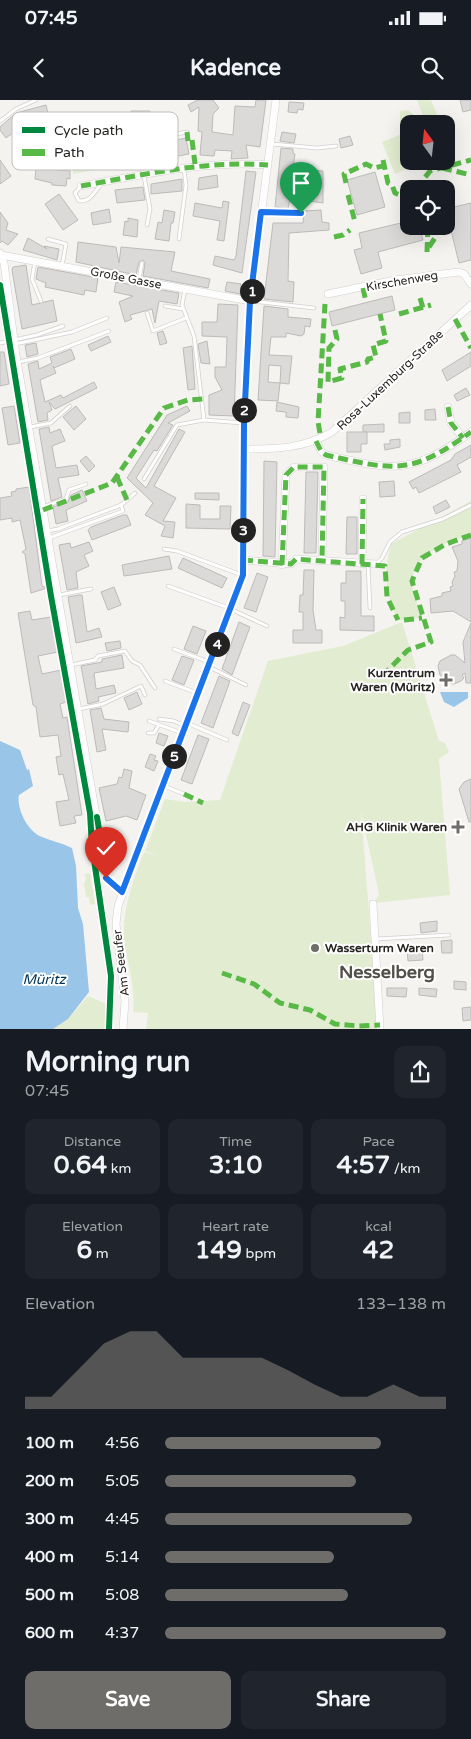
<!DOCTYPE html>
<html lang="en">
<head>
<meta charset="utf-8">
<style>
  :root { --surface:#171b24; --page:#20242c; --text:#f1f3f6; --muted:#9ea1a6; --accent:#6f6d6a }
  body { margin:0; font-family:"Varela Round",sans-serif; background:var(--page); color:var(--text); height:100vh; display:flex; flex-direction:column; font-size:19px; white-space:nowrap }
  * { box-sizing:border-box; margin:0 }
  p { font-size:16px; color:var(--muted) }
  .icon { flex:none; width:28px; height:28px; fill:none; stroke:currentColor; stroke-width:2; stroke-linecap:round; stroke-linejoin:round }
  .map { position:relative; height:929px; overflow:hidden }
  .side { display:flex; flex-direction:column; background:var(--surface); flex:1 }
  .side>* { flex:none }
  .needle { width:32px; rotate:345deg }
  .controls { position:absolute; left:400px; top:15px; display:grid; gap:10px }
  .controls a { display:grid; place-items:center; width:55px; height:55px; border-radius:10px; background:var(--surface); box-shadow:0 5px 20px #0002; font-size:25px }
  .pin { position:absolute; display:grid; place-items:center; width:42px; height:42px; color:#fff; margin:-51px -21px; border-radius:50% 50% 50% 0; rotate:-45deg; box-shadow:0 0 5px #0007 }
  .pin .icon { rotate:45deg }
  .km { position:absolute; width:25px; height:25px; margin:-12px; border-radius:50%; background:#222; color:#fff; font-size:14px; line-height:25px; text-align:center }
  .round { display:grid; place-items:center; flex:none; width:52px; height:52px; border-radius:10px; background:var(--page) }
  .headline { display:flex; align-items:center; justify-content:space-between; height:85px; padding:0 25px }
  h1 { font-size:28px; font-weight:700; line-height:38px }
  .stats { display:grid; grid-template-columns:repeat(3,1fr); gap:8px; height:85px; padding:5px 25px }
  .stats div { display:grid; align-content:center; border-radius:10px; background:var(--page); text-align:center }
  .stats b { font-size:25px; font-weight:700 }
  .stats small { font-size:14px; font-weight:400 }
  .stats p { font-size:14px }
  .chart { height:140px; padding:10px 25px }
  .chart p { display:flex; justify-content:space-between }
  .chart svg { width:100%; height:90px; margin-top:5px; fill:var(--accent); opacity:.7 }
  .primary-button { display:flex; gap:10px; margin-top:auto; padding:10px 25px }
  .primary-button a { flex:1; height:58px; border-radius:10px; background:var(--accent); color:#fff; font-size:20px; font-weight:700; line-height:58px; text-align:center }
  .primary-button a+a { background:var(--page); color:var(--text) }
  ul { padding:0 25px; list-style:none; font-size:16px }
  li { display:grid; grid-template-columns:80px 60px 1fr; align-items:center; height:38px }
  li i { height:12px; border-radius:6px; background:var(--accent) }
  .status { display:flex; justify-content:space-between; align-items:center; height:35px; padding:0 25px; background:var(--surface); direction:ltr }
  .status svg { height:14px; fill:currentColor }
  header { display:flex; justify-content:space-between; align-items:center; height:65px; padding:0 25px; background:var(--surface); font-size:22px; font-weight:700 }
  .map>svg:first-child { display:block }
  .green { fill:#e1ecd0 }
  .water { fill:#98c5e8 }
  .building { fill:#dcdad9; stroke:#bdbbba; fill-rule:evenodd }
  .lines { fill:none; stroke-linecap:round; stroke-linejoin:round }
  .lane-casing { stroke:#d2d0ce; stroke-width:4.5 }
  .street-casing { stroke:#d2d0ce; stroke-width:8 }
  .lane { stroke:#fefdfd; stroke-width:3 }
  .street { stroke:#fefdfd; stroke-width:7 }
  .quiet { stroke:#58b947; stroke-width:5; stroke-dasharray:10 5; stroke-linecap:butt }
  .cycleway-casing { stroke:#fff; stroke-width:9 }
  .cycleway { stroke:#00873e; stroke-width:6 }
  .route-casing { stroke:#fff; stroke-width:10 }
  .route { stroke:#1a73e8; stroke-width:6 }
  .poi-dot { fill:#6f6d6a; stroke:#fff; stroke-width:2 }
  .labels { text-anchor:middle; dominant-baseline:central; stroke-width:4; stroke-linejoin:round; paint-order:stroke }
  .street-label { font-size:12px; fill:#272522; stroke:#fff }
  .poi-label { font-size:12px; font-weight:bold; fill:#272522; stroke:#fff; text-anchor:end }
  .water-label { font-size:14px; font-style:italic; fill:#003556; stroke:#fff }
  .district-label { font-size:18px; font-weight:bold; fill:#534f49; stroke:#fff }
  .key { fill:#fff; stroke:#bebebd; stroke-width:1 }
  .key-label { font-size:14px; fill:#272522 }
</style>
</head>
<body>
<div class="status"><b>07:45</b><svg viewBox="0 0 49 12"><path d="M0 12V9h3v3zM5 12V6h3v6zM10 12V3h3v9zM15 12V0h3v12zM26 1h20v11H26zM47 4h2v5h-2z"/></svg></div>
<header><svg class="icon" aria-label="back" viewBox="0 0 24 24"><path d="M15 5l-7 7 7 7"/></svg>Kadence<svg class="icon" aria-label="search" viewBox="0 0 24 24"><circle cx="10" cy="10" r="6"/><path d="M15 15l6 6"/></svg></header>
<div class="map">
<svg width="471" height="929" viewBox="0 0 471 929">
  <rect width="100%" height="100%" fill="#f5f3f0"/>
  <g class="green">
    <path d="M417 0H431L441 24H426Z"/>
    <path d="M408 10 414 15 402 31 400 30V11Z"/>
    <path d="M409 31V61H425L395 74 382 42Z"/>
    <path d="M92 42 95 70 73 74 72 44Z"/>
    <path d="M471 401V435C448 441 416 453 412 480 411 490 419 507 422 518L398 520C385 492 383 475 391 444Z"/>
    <path d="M402 522 439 641 445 643 449 652 439 659 450 795 374 803 379 794 361 711 375 890 376 929H146L148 913 133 912C136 887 127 863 124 838 122 810 134 778 144 752L160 756 145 751 165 699 185 702 220 700 268 561 343 546Z"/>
    <path d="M90 773 95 804 90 805 89 797H86L84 783 86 780 85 774Z"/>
    <path d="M88 896 109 905 107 929H53L68 919Z"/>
  </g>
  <g class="water">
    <path d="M440 592H468V598L454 607 444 602Z"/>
    <path d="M0 641 20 650 27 670 29 669 33 686 19 695C16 708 28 732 42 737 52 741 62 743 72 748L76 766 78 808 83 824 89 892 68 919 53 929H0Z"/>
  </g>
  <g class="building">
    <path d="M198 0H213L219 8 213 14 212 32 233 35 235 6 255 7 256 0H266L260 47 246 45 248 58 231 59 232 51 215 50 214 56 200 55 202 32 198 31 199 7 191 12 188 5Z"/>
    <path d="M460 0H471V10L463 12Z"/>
    <path d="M289 2 304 3 303 10 298 9 297 13 288 12Z"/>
    <path d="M46 5 49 18 25 24 6 38 0 30V27L16 13Z"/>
    <path d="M131 11H150V19L130 18Z"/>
    <path d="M282 32 296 34 294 43 280 41Z"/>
    <path d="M350 36 353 45 341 48 339 39Z"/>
    <path d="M186 38 189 54 153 61 151 45Z"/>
    <path d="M281 48 293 49V53L295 54 293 68 323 71V103L290 98 288 109 275 107Z"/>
    <path d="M0 60 11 76 0 84Z"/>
    <path d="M36 68 70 71V79L67 78 66 86 52 85V83L35 79Z"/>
    <path d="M246 71 256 72 242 173 213 165 215 156 234 160 236 156Z"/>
    <path d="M375 72 385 107 357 115 347 80Z"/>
    <path d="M217 75 218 87 198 90 199 78Z"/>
    <path d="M182 79V91L151 94V84Z"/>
    <path d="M143 87 145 100 117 103 115 90Z"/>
    <path d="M59 94 78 120 63 130 45 104Z"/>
    <path d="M223 101 229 102 224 141 217 140 220 121 193 116 195 103 222 108Z"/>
    <path d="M471 103V160L459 163 447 114 455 111 454 107Z"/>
    <path d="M109 109 111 122 93 125 91 113Z"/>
    <path d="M164 110 175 112 173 123H171L169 141 155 139 158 122 162 123Z"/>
    <path d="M321 110 322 122 329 123V130L289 133 288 181 294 182 293 202 264 199 273 123H303L304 111Z"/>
    <path d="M0 112 8 123 6 130 18 134 8 145 2 141 0 143Z"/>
    <path d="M128 118 138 120 137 137 123 135 125 121 128 122Z"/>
    <path d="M409 121V126H419L423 140 378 152 382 168 361 174 354 150 362 148 359 133Z"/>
    <path d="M28 138 47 149 44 146 59 149 57 160 23 150Z"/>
    <path d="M78 142 116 147 119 163 121 147 175 152 171 171 210 179 208 188 143 176 145 163 143 160 139 162 136 175 76 162Z"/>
    <path d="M26 165 32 205 53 200 57 221 22 229 12 170 13 167Z"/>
    <path d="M38 167 98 178 96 192 85 190 84 195 45 187 46 183 36 179Z"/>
    <path d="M116 182 179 193 177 204 159 201 155 223 152 209 130 215 132 219 125 222 119 202 133 196 114 192Z"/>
    <path d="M227 182 241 184 240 194 225 191Z"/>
    <path d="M392 196 395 210 332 226 329 212Z"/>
    <path d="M218 204 238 205 234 316 209 315V295L222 290 215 277V267H226L227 237 202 236V222H217Z"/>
    <path d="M264 206 288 209V217L311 219 310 227 305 226 304 234 301 236 286 233V237H271L269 255 292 256 289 284 280 283 278 301 258 300ZM269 265 281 266 280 283 268 282Z"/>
    <path d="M163 231 167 243 160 245 157 233Z"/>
    <path d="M108 236 111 242 91 251 88 245Z"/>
    <path d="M207 241 210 264 201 263 198 244Z"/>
    <path d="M36 243 38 254 27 257 25 245Z"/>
    <path d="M192 246 195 289 188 290 183 248Z"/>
    <path d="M71 249 75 259 54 268 53 266 56 273 40 280 45 302 61 295 63 298 94 282 97 288 55 309 49 302 52 310 47 313 48 320 38 322 28 264 38 261 39 269 52 263 50 257Z"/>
    <path d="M0 252H4L9 284 0 286Z"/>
    <path d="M471 252V266L447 281 442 270Z"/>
    <path d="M466 288 470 295 457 301 454 295Z"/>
    <path d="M277 302 299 307 298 318 286 317V312L276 311Z"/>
    <path d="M14 306 20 343 8 345 2 308Z"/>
    <path d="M76 306 86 319 74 330 63 317Z"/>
    <path d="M187 306 190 311 168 323 173 325 157 351 154 350 136 378 146 388 179 329 185 332 154 386 176 398 163 421 175 422 173 438 161 436 165 426 145 415 153 403 127 378 167 315Z"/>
    <path d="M435 309 436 320H425V310Z"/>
    <path d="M410 312V323H399V313Z"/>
    <path d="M384 324V332H363V325Z"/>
    <path d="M49 327 50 333 60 329 65 341 52 346 56 368 77 365 79 375 58 378 62 397 51 401 39 329Z"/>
    <path d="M347 332H367V344H361V352H347Z"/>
    <path d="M400 339V347L385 350 384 344H390V340Z"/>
    <path d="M471 345V357L457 365 461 372 419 393 416 387 413 389 409 382 451 360 455 354Z"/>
    <path d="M86 356 95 366 89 372 80 361Z"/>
    <path d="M264 361 277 362 275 457 263 456Z"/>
    <path d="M306 372H318L316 453H304Z"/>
    <path d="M394 381 395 396 380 397 379 382Z"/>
    <path d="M29 387 42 486 47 488 31 493 25 454 22 452 26 449 20 420 12 422V418L0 420V398L12 396 11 392 16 391V389Z"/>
    <path d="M82 390 87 401 66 410 68 421 56 424 53 407 68 402 71 395Z"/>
    <path d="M195 393H219V400L195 399Z"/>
    <path d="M446 400 450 407 436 414 433 407Z"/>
    <path d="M186 404 200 405V419H220V406H231L230 429 186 428Z"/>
    <path d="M123 415H127L131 425 92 440 88 430 91 427Z"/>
    <path d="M347 417H357V454H346Z"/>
    <path d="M471 438V522L453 511 431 513 430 499 442 496V493L451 491 450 487 453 486 452 482 455 476 454 472 457 471 458 461 452 447 462 444V441Z"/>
    <path d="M89 442 93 451 84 455 89 466 76 472 78 488 67 490 59 445 70 443 71 448Z"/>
    <path d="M169 456 172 469 124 476 122 465Z"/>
    <path d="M183 458 227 478 222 488 178 468Z"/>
    <path d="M304 470H314L313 510 316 530H322V543H293V530H303V512H299L300 495H303Z"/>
    <path d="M346 471H361V516H374V531L340 530V517L345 518V501H341V483H346Z"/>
    <path d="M257 473 268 477 256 512 244 508Z"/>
    <path d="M114 487 121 505 108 510 101 492Z"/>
    <path d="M79 495H82L87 532 99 528 102 537 76 543 68 497Z"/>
    <path d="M30 511 32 520 51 517 58 552 38 556 42 574 61 570 66 602 60 604 63 618 67 617 82 715 74 716 76 723 60 726 56 702 69 700 63 674 59 675 56 657 61 656 58 635 40 637 36 607 33 605 18 513Z"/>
    <path d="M239 522 250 527 232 575 222 569Z"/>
    <path d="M471 523V583H466L465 573 462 575 464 578 461 581 454 584 446 583 440 575 438 566 440 561 451 555H455L465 563 463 542Z"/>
    <path d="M193 526 206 531 197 554 184 549Z"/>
    <path d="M120 541 121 548 107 551 105 543Z"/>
    <path d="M122 555 124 568 94 573 96 589 114 585 116 593 98 597 99 601 88 604 81 566 102 562V559Z"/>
    <path d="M182 556 194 560 184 585 172 580Z"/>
    <path d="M219 576 230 581 213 628 201 623Z"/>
    <path d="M137 592 142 604 129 610 124 598Z"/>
    <path d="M243 602 250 605 238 636 232 633Z"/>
    <path d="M101 608 104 619 129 622 128 632 102 629 106 650 97 652 90 610Z"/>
    <path d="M159 633 168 636 164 646 156 643Z"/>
    <path d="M198 635 209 639 192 684 181 680Z"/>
    <path d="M150 654 156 656 154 660 158 661 154 671 145 667Z"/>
    <path d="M124 669 132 671 129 688 146 695 137 720 126 716 106 721 99 688 117 684 119 677 122 678Z"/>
    <path d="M471 679V722H469L459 689 464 682Z"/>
    <path d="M437 821V831L421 833 420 823Z"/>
    <path d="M452 840V853H442L441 841Z"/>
    <circle cx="315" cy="848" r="5"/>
    <path d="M422 849 423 860 408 861 407 850Z"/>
    <path d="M454 881 466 882V890L454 889Z"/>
    <path d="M387 888H407L406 897 387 896Z"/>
    <path d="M419 888 437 889 436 897 419 895Z"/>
    <path d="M471 907V920L463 921 462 908Z"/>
  </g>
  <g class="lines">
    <g class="lane-casing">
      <g id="lane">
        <path d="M0 21 16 9 36 0"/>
        <path d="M140 41 146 75"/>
        <path d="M272 44 317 48 336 46"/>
        <path d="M96 49 187 32"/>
        <path d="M144 76 150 109 147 125"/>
        <path d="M81 86 75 93 79 101C91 102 95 91 102 83"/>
        <path d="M261 112 301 113"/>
        <path d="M48 139 66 144 62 166"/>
        <path d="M179 139 186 85 184 69"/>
        <path d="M35 161 32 179 41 201"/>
        <path d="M139 179 142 163"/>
        <path d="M185 189 182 205 194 236 204 320 243 323"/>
        <path d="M251 201 314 208"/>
        <path d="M165 206 183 209"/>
        <path d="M147 213 153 231 186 218"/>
        <path d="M0 243 37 235 63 226"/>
        <path d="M15 244 72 232 107 218"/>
        <path d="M18 262 38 258 109 231"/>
        <path d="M30 327 51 323 70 306"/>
        <path d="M144 379 177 325 204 320"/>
        <path d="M43 407 66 399 69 390 86 384"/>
        <path d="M47 431 58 429 121 405 135 393"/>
        <path d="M49 438 123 411 121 405"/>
        <path d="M164 449 177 451 242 475"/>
        <path d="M368 464 370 508"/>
        <path d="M376 464 382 458 390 442 402 432 443 419 471 405"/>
        <path d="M168 486 226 507 267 526"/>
        <path d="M59 495 91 489"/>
        <path d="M174 549 209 562"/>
        <path d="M71 565 95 560 98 556 125 551 132 561 140 565 155 588"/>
        <path d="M209 567 246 585"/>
        <path d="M165 581 197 593"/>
        <path d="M79 609 103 604 141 586 145 595"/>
        <path d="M159 619 174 621 185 626"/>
        <path d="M149 621 182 633"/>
        <path d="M187 623 227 640"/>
        <path d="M148 633H154L159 625"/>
        <path d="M164 686 184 694"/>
        <path d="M376 839 449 835"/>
      </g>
    </g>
    <g class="street-casing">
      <g id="street">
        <path d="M81 86C142 75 206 60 268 65"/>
        <path d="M0 153 4 163 16 255 107 778 122 792"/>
        <path d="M1 155 250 201"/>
        <path d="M328 194 395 180 459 172 464 174 471 184"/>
        <path d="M448 307 451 323 463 338"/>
        <path d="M316 341 321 351 326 355C395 371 411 375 471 332"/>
        <path d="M243 349C276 349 303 349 332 332L471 205"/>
        <path d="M243 460 291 464 296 459 376 464"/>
        <path d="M362 464 363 399"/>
        <path d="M282 465 286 375 294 367H324L322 460"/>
        <path d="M373 804 380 929"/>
        <path d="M123 929 125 901 116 824 118 806 243 475V349L250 201 276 0"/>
      </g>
    </g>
    <use href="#lane" class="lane"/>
    <use href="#street" class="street"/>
    <g class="quiet">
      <path d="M187 32 188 41"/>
      <path d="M192 40 195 64"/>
      <path d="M383 60 388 83 392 85 395 93 407 98"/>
      <path d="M442 68 471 75"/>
      <path d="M346 83 344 74 366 64 374 68 383 66"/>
      <path d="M81 86C142 75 206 60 268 65"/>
      <path d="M416 89 430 71 471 60"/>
      <path d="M348 95 355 122"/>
      <path d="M334 137 343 135 350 130"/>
      <path d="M429 147 435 138 434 126"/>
      <path d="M427 152 428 126"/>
      <path d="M363 188 366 202"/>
      <path d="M420 198 423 208"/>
      <path d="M399 214 431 205"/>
      <path d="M455 219 471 248"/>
      <path d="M335 230 337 239 329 248 328 282 342 278 340 269 367 262 368 259 376 257 373 245 386 241 380 214"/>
      <path d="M448 307 451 323 463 338"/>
      <path d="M320 333 318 322 325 204"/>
      <path d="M316 341 321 351 326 355C395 371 411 375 471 332"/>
      <path d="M117 377 127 400"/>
      <path d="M43 410 112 383 164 308 188 300 203 299"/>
      <path d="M243 460 291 464 296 459 385 466 387 497 398 520"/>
      <path d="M362 464 363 399"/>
      <path d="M282 465 286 375 294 367H324L322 460"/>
      <path d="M404 520 422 518"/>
      <path d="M382 576 408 550 431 542 412 481 422 458 446 444 471 435"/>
      <path d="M184 694 203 703"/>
      <path d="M222 873 254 884 280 903 310 910 335 924 359 926 380 925"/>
    </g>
    <g class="cycleway-casing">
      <g id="cycleway">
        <path d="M0 185 51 496 90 713 92 746 111 876 109 929"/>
        <path d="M97 717 107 778 122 792"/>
      </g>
    </g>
    <use href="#cycleway" class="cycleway"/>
  </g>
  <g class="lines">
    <g class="route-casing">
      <path id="route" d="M106 778 122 792 243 475 244 323 250 201 261 112 301 113"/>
    </g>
    <use href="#route" class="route"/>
  </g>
  <g class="poi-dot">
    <path d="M443.5 572.5h5v5h5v5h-5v5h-5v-5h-5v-5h5z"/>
    <path d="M455.5 719.5h5v5h5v5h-5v5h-5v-5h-5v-5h5z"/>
    <circle cx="315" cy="848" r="5"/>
  </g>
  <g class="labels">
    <g class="street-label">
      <text transform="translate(126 178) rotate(11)">Große Gasse</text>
      <text transform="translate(402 181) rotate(-10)">Kirschenweg</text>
      <text transform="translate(390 280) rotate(-43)">Rosa-Luxemburg-Straße</text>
      <text transform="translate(121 863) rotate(-97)">Am Seeufer</text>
    </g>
    <g class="poi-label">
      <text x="435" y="573">Kurzentrum<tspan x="435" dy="14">Waren (Müritz)</tspan></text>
      <text x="447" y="727">AHG Klinik Waren</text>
      <text x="325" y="848" text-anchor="start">Wasserturm Waren</text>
    </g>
    <g class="water-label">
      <text x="44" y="879">Müritz</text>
    </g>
    <g class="district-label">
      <text x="387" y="872">Nesselberg</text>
    </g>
  </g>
  <rect x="12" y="12" width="166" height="58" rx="8" class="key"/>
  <rect x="22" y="27" width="23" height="6" fill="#00873e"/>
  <rect x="22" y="49" width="23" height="7" fill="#58b947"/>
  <g class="key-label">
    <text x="54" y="35">Cycle path</text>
    <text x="54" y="57">Path</text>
  </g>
</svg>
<div class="controls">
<a><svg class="needle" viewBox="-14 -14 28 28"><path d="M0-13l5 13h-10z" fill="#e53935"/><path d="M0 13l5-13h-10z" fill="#9ea1a6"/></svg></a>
<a><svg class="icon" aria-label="locate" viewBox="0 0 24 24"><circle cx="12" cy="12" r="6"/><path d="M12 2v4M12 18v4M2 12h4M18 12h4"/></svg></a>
</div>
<div class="pin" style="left:301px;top:113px;background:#1e9e55"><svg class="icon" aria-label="arrive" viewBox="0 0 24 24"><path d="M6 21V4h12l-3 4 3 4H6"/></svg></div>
<div class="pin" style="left:106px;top:778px;background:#d93025"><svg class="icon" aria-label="check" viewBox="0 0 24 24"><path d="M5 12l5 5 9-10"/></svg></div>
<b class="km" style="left:252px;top:191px">1</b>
<b class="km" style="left:244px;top:310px">2</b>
<b class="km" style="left:243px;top:430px">3</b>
<b class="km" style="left:217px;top:544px">4</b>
<b class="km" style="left:174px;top:656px">5</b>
</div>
<section class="side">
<div class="headline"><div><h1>Morning run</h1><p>07:45</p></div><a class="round"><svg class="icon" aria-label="share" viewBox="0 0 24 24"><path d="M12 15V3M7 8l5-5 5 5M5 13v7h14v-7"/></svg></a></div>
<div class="stats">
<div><p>Distance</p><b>0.64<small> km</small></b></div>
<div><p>Time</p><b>3:10</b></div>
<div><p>Pace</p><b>4:57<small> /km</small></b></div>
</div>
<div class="stats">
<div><p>Elevation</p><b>6<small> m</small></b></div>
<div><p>Heart rate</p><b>149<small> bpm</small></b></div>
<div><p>kcal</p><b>42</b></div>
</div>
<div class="chart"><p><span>Elevation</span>133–138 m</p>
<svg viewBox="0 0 160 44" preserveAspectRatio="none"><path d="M0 44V38L10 38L20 25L30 12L40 6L50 6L60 19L70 19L80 19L90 19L100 25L110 32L120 38L130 38L140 32L150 38L160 38V44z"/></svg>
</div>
<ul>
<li><b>100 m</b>4:56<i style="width:77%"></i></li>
<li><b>200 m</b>5:05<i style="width:68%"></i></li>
<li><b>300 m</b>4:45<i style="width:88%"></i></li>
<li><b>400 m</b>5:14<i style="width:60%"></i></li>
<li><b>500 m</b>5:08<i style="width:65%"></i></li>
<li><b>600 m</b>4:37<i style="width:100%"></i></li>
</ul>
<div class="primary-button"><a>Save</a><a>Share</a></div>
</section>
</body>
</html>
